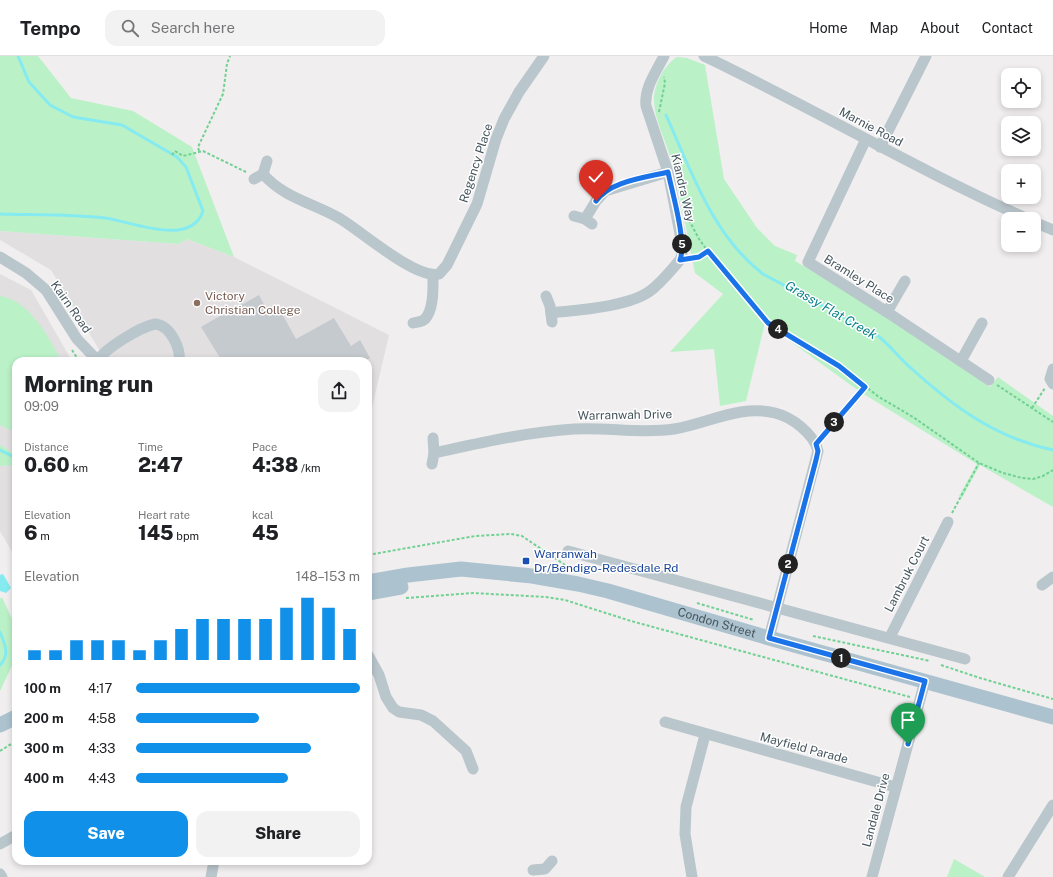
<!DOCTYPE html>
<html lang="en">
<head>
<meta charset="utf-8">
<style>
  :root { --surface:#fff; --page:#f2f2f2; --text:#202124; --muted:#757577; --line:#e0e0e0; --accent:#1090e9 }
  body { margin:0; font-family:"Public Sans",sans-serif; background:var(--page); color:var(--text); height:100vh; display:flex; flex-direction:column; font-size:15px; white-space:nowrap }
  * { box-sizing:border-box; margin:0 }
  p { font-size:13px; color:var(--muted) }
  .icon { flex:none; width:22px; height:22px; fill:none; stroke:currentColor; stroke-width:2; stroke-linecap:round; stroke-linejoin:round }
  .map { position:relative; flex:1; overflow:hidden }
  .details { position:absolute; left:12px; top:301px; width:360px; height:508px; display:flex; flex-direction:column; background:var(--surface); border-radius:12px; box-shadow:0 2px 6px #0003 }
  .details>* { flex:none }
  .fabs { position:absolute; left:1001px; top:12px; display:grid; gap:8px }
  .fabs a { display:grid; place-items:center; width:40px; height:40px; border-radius:8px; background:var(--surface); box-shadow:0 2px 6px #0003; font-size:20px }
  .pin { position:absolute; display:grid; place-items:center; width:34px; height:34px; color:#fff; margin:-41px -17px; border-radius:50% 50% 50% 0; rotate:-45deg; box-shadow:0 0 4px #0007 }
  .pin .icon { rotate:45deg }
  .km { position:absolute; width:20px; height:20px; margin:-10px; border-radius:50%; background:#222; color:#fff; font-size:11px; line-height:20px; text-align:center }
  .round { display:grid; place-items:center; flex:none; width:42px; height:42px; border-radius:12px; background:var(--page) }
  .headline { display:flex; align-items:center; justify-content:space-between; height:68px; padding:0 12px }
  h1 { font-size:22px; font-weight:800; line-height:30px }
  .stats { display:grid; grid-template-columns:repeat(3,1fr); gap:6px; height:68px; padding:4px 12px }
  .stats div { display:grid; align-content:center }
  .stats b { font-size:20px; font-weight:800 }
  .stats small { font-size:11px; font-weight:400 }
  .stats p { font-size:11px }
  .chart { height:112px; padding:8px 12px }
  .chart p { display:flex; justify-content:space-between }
  .chart svg { width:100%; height:72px; margin-top:4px; stroke:var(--accent); stroke-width:6 }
  .cta { display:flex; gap:8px; margin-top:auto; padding:8px 12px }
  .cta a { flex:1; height:46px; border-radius:12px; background:var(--accent); color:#fff; font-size:16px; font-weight:800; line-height:46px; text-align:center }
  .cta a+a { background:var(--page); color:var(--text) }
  ul { padding:0 12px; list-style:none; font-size:13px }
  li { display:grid; grid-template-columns:64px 48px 1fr; align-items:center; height:30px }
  li i { height:10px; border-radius:5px; background:var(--accent) }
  header { display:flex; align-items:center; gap:24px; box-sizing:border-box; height:56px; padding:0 20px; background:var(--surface); border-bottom:1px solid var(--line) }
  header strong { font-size:19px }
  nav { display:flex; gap:22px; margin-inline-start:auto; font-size:14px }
  .search { width:280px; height:36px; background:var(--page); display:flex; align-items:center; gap:10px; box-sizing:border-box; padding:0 14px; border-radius:12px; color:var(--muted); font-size:15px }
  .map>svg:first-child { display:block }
  .education { fill:#e2dfe1 }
  .green { fill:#baf1c7 }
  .water { fill:#85ebf0 }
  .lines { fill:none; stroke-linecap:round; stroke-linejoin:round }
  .stream { stroke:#85ebf0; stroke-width:3 }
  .building { fill:#c5cace }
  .path { stroke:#70d192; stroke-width:2; stroke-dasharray:3 2; stroke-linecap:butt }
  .minor { stroke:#b9c6cc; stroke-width:11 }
  .major { stroke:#acc3cf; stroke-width:15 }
  .route-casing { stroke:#fff; stroke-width:8 }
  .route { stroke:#1a73e8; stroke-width:5 }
  .education-dot { fill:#8d6e63; stroke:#fff; stroke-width:1.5 }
  .transit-dot { fill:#1a4fb4; stroke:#fff; stroke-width:1.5 }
  .labels { text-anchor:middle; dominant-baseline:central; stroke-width:3; stroke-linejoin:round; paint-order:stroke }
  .street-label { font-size:12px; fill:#45555d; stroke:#fff }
  .education-label { font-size:12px; fill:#785e54; stroke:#fff; text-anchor:start }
  .transit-label { font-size:12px; fill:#164399; stroke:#fff; text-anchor:start }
  .water-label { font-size:13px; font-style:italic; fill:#088288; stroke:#fff }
</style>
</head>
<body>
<header>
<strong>Tempo</strong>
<div class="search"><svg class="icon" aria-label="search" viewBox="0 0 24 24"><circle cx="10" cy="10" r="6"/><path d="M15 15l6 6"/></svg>Search here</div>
<nav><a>Home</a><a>Map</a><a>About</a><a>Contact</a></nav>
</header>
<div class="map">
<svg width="1053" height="821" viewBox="0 0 1053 821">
  <rect width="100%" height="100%" fill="#f1eeef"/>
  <g class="education">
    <path d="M0 175 179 188 187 183 234 201 389 279 368 369V305H106L51 214 0 184Z"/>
    <path d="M0 218 31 234 72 305H16V401L9 394 0 389Z"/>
    <path d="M16 407V503L0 475V410L15 409Z"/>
  </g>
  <g class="green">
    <path d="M0 0H38L71 42 133 55 192 91 234 201 187 183 179 188 0 175Z"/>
    <path d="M677 1 687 2 705 9 724 123 757 172 775 190 797 199 795 205 857 242 990 331 998 321 1053 360V451L980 409 962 442 959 440 977 408 862 337 839 362 837 360 859 335 765 267 746 345 720 350 714 293 670 296 723 238 695 217C687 179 681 141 671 104 666 84 655 66 654 46 653 30 664 9 677 1Z"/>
    <path d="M0 240C28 243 50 282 61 305H16V377L0 369Z"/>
    <path d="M0 389 9 394 16 401V409L0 410Z"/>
    <path d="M2 541 16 572V601L0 635V543Z"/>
    <path d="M954 803 985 821H947Z"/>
  </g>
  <path class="water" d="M3 518 11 532 6 537 0 535V519Z"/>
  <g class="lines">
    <g class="stream">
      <path d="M666 59C691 115 713 180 763 218L877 279C890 289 899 302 912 313 954 351 996 382 1053 394"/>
      <path d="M0 158C35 159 71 158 105 162 130 165 191 192 203 155L186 111 177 101 122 69 73 61 50 49 29 26 18 0"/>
      <path d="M0 394 12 400"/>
      <path d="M0 576C5 588 10 599 0 609"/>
    </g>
  </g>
  <path class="building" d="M259 239 270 260 280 254 296 283 334 262 351 290 360 284 370 302 365 305H222L201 271 242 247 243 248Z"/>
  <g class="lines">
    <g class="path">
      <path d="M659 56 665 27 664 21"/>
      <path d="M199 95 198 91 223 38 227 8 230 0"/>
      <path d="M172 99 175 95 183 100 203 95 246 116"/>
      <path d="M689 164 699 183 712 201 741 232 768 267 839 310 879 341 913 361 979 407 1003 417 1022 422 1033 423 1043 420 1053 414"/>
      <path d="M691 203 699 201 708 195"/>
      <path d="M72 294 79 305"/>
      <path d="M997 329 1053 366"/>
      <path d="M1032 352 1045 332"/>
      <path d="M822 381 865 332"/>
      <path d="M952 457 979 407"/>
      <path d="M368 499 475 480 511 478 522 480 565 509 583 515"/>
      <path d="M406 542 473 537 546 541 565 544 631 565 910 641"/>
      <path d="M697 547 754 564"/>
      <path d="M813 580 930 605"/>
      <path d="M941 609 980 622 1053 643"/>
      <path d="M0 695 16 685"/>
    </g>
    <g class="minor">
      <path d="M704 0C813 52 917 114 1028 163"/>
      <path d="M866 83 808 206 887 256 989 324"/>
      <path d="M880 91 926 0"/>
      <path d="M263 118C284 142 313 147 339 162 360 174 416 224 439 218L447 209 477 148 496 83 504 63 519 36 544 0"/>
      <path d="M254 123 263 118 267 105"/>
      <path d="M574 160 585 163 592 168"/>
      <path d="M585 163 596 145 605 135 668 116"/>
      <path d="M1034 166 1053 174"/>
      <path d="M0 201 26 217 46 234 77 283 98 305"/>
      <path d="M546 240 550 250 552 266"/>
      <path d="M887 256 905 225"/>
      <path d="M551 257C578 254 628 251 650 235 661 227 671 214 680 204L682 199 681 183 668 116 646 50C644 32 656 16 664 0"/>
      <path d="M413 267C417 266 422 266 425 263 434 253 433 232 433 219"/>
      <path d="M98 304C106 292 140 271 155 268 170 269 181 292 179 305"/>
      <path d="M961 305 982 267"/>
      <path d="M1053 313 1050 323 1053 328"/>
      <path d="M433 382 434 397"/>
      <path d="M432 408 434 397C480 387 527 376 574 373 607 371 641 378 674 373 707 368 740 348 775 357 792 361 814 378 818 395L769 582"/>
      <path d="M568 495 965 603"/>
      <path d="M1042 529 1053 521"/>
      <path d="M890 581 948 466"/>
      <path d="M368 599 379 619 386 641 393 652 399 656 421 659 433 665 466 695 473 713"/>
      <path d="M665 666 895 731"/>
      <path d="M0 788 16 779"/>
      <path d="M533 814 545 813 552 805"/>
      <path d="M0 818 2 821"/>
      <path d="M211 821 214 805"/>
      <path d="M692 821 685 778 686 751 705 679"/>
      <path d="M872 821 925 625"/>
      <path d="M1008 821 1053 749"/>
    </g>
    <g class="major">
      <path id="s1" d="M368 526 408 519 461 513 532 520 578 528 608 535 769 582 1053 661"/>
      <path d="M368 537 401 531"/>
      <path d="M0 669 16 661"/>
    </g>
  </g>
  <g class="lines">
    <g class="route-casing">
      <path id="route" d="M596 145C610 125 644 122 668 116 672 136 687 186 680 204L699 201 708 195 768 267 839 310 865 331 816 388 818 395 816 404 769 582 925 625 908 688"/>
    </g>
    <use href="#route" class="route"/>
  </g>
  <circle class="education-dot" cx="197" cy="247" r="4"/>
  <rect class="transit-dot" x="522" y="501" width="8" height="8" rx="2"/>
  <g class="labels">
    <g class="street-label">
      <text transform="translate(871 71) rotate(28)">Marnie Road</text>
      <text transform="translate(476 107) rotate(-72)">Regency Place</text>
      <text transform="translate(683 132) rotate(77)">Kiandra Way</text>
      <text transform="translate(859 223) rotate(32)">Bramley Place</text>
      <text transform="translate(71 251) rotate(55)">Kairn Road</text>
      <text transform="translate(625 359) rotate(-1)">Warranwah Drive</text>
      <text transform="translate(907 518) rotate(-63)">Lambruk Court</text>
      <text stroke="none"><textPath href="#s1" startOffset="356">Condon Street</textPath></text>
      <text transform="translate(804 692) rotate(15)">Mayfield Parade</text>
      <text transform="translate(876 754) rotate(-75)">Landale Drive</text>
    </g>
    <g class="education-label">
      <text x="205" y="240">Victory<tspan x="205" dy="14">Christian College</tspan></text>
    </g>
    <g class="transit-label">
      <text x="534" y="498">Warranwah<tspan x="534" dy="14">Dr/Bendigo-Redesdale Rd</tspan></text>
    </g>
    <g class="water-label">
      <text transform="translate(831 254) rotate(30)">Grassy Flat Creek</text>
    </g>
  </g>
</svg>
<div class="fabs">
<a><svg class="icon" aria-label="locate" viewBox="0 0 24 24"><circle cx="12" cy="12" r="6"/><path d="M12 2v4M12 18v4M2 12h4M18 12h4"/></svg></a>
<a><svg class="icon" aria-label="layers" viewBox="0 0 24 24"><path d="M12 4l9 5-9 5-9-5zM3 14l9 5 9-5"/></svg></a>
<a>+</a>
<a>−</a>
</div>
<div class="pin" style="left:908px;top:688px;background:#1e9e55"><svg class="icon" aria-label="arrive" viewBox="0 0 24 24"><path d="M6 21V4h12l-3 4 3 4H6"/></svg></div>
<div class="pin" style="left:596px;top:145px;background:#d93025"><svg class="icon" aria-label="check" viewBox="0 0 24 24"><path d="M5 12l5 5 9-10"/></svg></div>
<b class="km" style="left:841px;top:602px">1</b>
<b class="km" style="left:788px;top:508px">2</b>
<b class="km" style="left:834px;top:366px">3</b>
<b class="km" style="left:778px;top:273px">4</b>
<b class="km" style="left:682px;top:188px">5</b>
<section class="details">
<div class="headline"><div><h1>Morning run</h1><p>09:09</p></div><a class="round"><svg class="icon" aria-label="share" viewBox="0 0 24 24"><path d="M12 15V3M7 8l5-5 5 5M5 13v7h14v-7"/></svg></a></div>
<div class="stats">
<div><p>Distance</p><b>0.60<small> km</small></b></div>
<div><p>Time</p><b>2:47</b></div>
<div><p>Pace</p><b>4:38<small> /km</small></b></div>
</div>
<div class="stats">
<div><p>Elevation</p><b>6<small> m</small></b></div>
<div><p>Heart rate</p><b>145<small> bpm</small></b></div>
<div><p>kcal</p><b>45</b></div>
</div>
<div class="chart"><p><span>Elevation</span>148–153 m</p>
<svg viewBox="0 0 160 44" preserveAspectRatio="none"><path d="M5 44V38M15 44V38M25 44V32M35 44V32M45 44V32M55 44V38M65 44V32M75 44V25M85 44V19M95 44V19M105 44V19M115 44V19M125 44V12M135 44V6M145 44V12M155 44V25"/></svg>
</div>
<ul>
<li><b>100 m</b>4:17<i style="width:100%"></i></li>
<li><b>200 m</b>4:58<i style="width:55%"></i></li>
<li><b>300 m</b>4:33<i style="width:78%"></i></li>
<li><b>400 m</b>4:43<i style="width:68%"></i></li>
</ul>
<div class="cta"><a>Save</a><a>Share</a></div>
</section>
</div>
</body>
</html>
